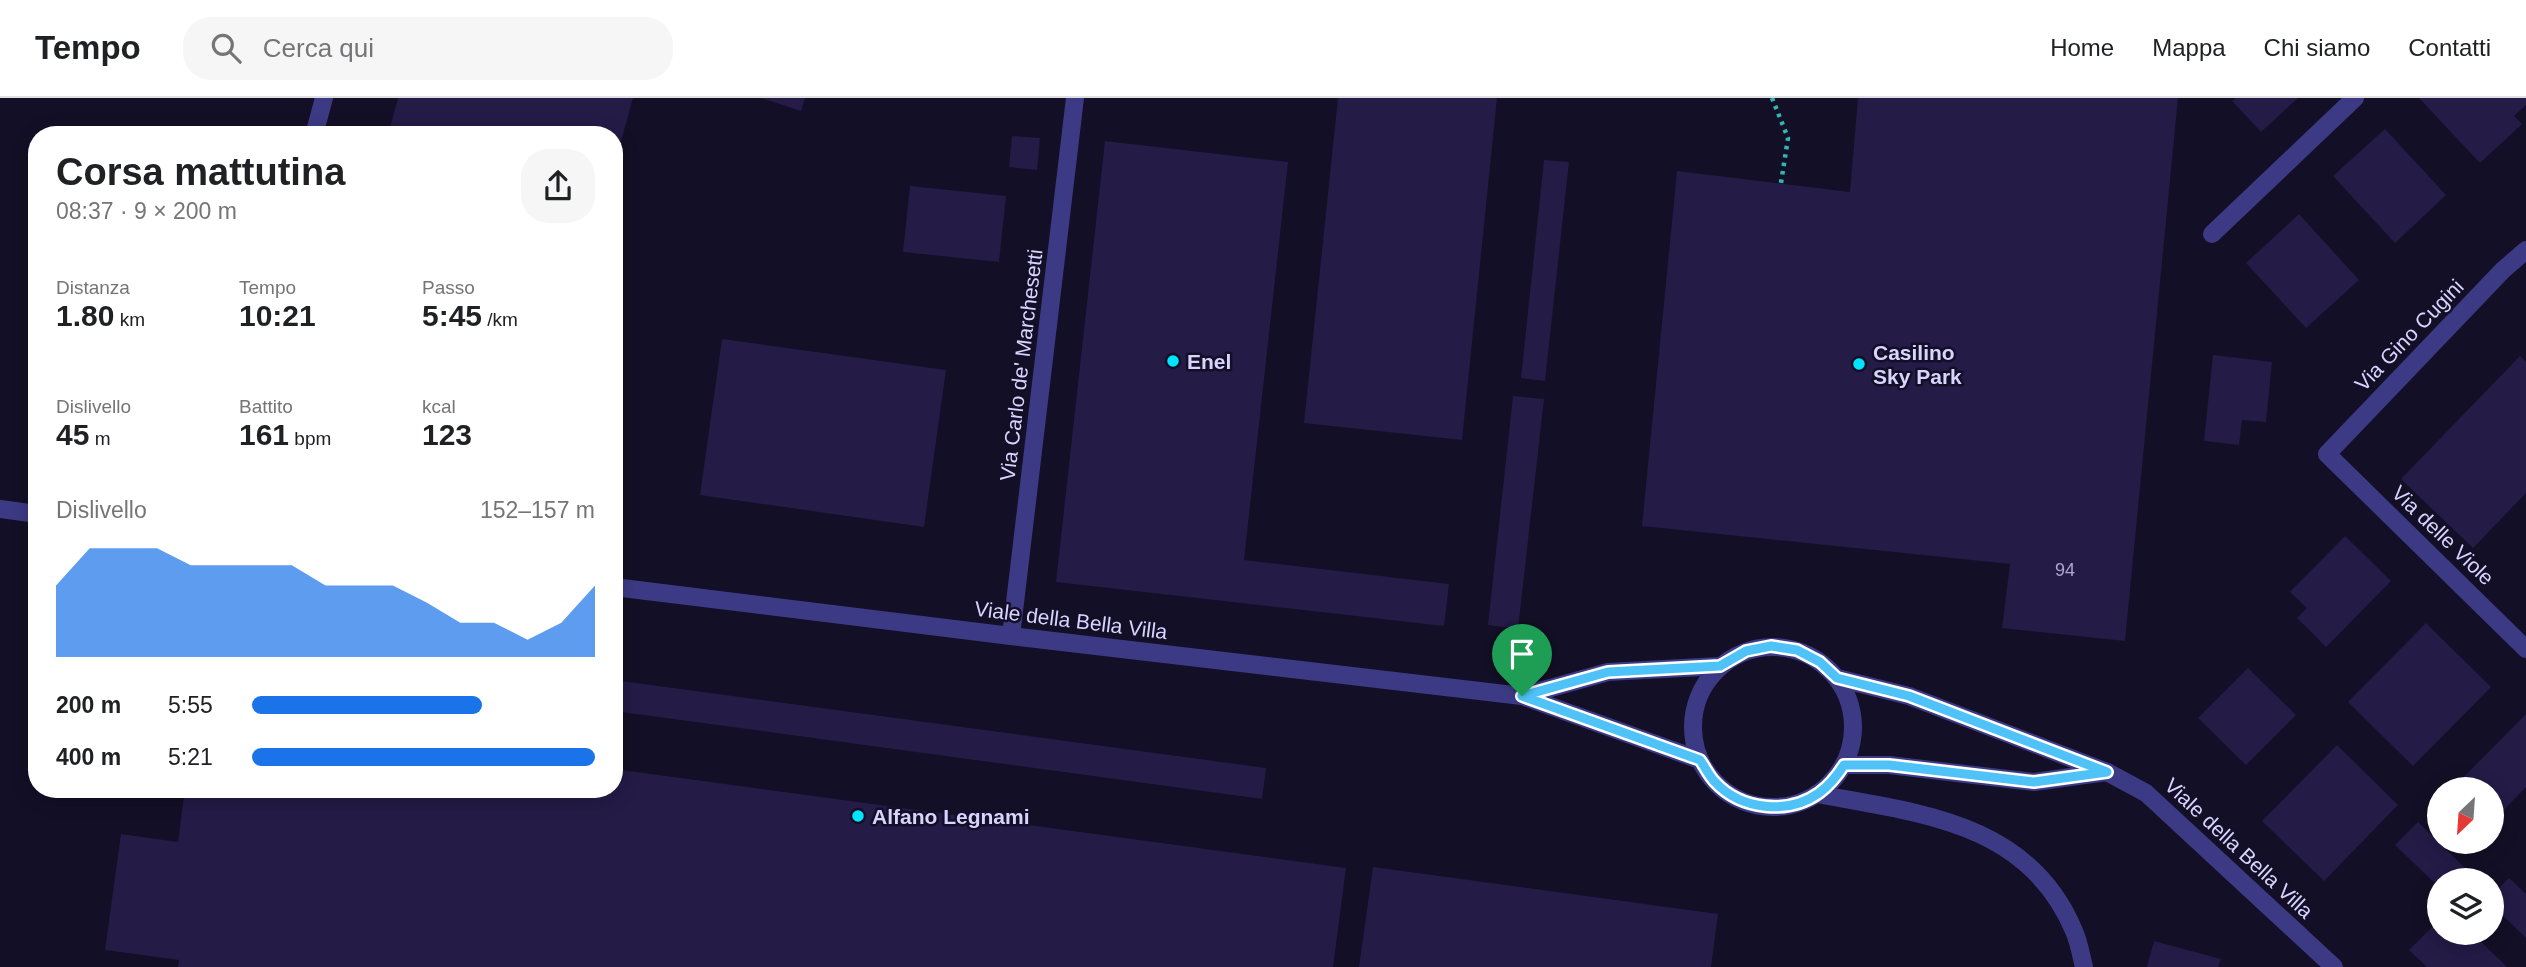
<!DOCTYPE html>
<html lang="it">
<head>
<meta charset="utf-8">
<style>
  :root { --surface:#fff; --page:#f6f6f6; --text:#202124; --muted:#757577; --line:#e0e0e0; --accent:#1a73e8 }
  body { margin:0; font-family:Arial,sans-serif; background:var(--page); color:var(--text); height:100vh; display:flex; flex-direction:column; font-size:26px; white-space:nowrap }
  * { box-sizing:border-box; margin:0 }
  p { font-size:23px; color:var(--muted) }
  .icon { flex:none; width:38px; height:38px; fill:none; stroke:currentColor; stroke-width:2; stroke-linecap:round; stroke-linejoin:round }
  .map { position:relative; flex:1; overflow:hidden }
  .panel { position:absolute; left:28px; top:28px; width:595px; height:672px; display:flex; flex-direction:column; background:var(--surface); border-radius:28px; box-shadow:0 4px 18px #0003 }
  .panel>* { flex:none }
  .needle { width:46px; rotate:205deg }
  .controls { position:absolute; left:2427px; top:679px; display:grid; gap:14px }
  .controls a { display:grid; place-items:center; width:77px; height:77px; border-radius:50%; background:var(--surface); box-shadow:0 4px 18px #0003; font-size:35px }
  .pin { position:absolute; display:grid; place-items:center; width:60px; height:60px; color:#fff; margin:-72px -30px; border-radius:50% 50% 50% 0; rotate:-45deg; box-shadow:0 0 7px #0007 }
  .pin .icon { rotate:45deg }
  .round { display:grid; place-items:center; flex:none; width:74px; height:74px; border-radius:28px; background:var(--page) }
  .summary { display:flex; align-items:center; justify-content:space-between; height:119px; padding:0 28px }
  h1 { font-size:38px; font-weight:800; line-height:52px }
  .stats { display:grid; grid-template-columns:repeat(3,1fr); gap:10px; height:119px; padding:7px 28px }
  .stats div { display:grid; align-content:center }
  .stats b { font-size:30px; font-weight:800 }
  .stats small { font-size:19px; font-weight:400 }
  .stats p { font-size:19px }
  .chart { height:196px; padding:14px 28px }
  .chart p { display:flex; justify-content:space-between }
  .chart svg { width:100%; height:126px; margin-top:7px; fill:var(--accent); opacity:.7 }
  ul { padding:0 28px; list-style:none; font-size:23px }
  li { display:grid; grid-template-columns:112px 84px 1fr; align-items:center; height:52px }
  li i { height:18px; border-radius:9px; background:var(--accent) }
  header { display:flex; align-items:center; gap:42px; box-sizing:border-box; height:98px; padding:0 35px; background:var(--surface); border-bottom:2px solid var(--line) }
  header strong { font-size:33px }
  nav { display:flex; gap:38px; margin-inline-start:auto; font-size:24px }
  .search { width:490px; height:63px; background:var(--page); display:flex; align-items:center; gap:18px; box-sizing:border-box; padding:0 24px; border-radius:28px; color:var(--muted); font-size:26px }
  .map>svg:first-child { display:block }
  .building { fill:#241b47 }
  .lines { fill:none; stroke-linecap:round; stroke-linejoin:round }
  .path { stroke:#2fb8b0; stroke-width:4.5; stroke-dasharray:3.5 5; stroke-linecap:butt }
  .lane { stroke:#3d3a85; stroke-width:18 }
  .street { stroke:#3d3a85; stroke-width:18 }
  .route-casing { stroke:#fff; stroke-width:14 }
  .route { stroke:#4fc3f7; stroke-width:9 }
  .poi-dot { fill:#00e5ff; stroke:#130f26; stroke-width:2.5 }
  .labels { text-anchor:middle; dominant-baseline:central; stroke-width:5; stroke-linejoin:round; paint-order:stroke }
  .number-label { font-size:18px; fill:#aca6d1 }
  .street-label { font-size:21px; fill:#d9d4ff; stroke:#130f26 }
  .poi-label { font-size:21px; font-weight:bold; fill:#d9d4ff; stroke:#130f26; text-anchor:start }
</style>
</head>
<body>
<header>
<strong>Tempo</strong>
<div class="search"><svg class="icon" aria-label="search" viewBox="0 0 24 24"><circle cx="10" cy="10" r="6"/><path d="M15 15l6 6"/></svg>Cerca qui</div>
<nav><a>Home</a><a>Mappa</a><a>Chi siamo</a><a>Contatti</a></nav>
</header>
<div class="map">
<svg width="2526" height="869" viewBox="0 0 2526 869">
  <rect width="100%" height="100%" fill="#130f26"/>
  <g class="building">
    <path d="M398 0H633L615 65 614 37H388Z"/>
    <path d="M761 0H805L801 13Z"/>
    <path d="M1338 0H1497L1462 342 1304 325Z"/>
    <path d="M1858 0H2178L2125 543 2002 530 2010 466 1642 428 1677 73 1850 94Z"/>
    <path d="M2236 0H2298L2261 34 2232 3Z"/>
    <path d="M2419 0H2526V7L2514 18 2522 26 2480 65Z"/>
    <path d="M2385 31 2446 97 2395 145 2333 78Z"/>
    <path d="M1012 38 1040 40 1037 72 1009 69Z"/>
    <path d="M1105 43 1288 64 1244 462 1449 486 1444 528 1056 484Z"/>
    <path d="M1544 62 1569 64 1545 283 1521 280Z"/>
    <path d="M910 88 1006 98 999 164 903 154Z"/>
    <path d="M2299 116 2359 182 2306 230 2246 165Z"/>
    <path d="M722 241 946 272 924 429 700 397Z"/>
    <path d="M2213 257 2272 264 2266 324 2242 322 2239 347 2204 343Z"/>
    <path d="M2520 258 2526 264V395L2473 450 2401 381Z"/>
    <path d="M1513 298 1544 301 1518 531 1488 527Z"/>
    <path d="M2345 438 2391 483 2326 549 2297 520 2307 510 2290 494Z"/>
    <path d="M2426 525 2491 589 2413 668 2348 604Z"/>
    <path d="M2248 570 2296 617 2246 667 2198 620Z"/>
    <path d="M614 582 1266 670 1262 701 614 613Z"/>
    <path d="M2526 616V689L2492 724V691H2452Z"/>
    <path d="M2337 647 2398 707 2324 783 2262 723Z"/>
    <path d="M614 671 1346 770 1333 869H178L179 862 105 852 121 736 178 744 185 691H614Z"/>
    <path d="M2440 704V722L2430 713Z"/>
    <path d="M2418 724 2473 778 2468 782H2440V790L2395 747Z"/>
    <path d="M1373 769 1718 816 1711 869H1359Z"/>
    <path d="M2509 780 2526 796V840L2492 807V797Z"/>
    <path d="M2440 821V835H2472L2507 869H2427L2409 852Z"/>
    <path d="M2154 843 2221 861 2218 869H2147Z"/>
  </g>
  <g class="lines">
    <path class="path" d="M1772 0 1788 40 1781 85"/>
    <g class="lane">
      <path d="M314 37 324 0"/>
      <path d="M1844 667H1889L2034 684 2107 674"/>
    </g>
    <g class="street">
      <path d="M2212 136 2355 0"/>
      <path d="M2526 152 2503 172 2327 356 2526 551"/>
      <path d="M0 411 37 416"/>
      <path d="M614 489 1011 538 1522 598 1700 662"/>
      <path d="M1011 538 1075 0"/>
      <circle cx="1773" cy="629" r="80"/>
      <path d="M1837 580 1909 598 2107 674 2146 695 2334 869"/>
      <path d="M1522 598 1608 574 1720 568"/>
      <path d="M1817 696C1919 715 2029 724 2074 833 2079 844 2081 857 2084 869"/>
    </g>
  </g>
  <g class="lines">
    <g class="route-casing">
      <path id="route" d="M1771 548 1797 552 1820 564 1837 580 1909 598 2107 674 2034 684 1889 667H1844C1837 678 1830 687 1819 695 1788 717 1741 712 1715 684 1709 678 1705 669 1700 662L1522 598 1608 574 1720 568 1746 553Z"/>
    </g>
    <use href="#route" class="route"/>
  </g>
  <g class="poi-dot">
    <circle cx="1173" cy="263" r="7"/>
    <circle cx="1859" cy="266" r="7"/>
    <circle cx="858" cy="718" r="7"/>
  </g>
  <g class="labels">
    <g class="number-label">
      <text x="2065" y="472">94</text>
    </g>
    <g class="street-label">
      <text transform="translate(2409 237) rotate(-46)">Via Gino Cugini</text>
      <text transform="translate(1021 267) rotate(-83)">Via Carlo de' Marchesetti</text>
      <text transform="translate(2443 437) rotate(44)">Via delle Viole</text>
      <text transform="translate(1071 522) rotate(7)">Viale della Bella Villa</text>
      <text transform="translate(2239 750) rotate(43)">Viale della Bella Villa</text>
    </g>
    <g class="poi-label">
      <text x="1873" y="254">Casilino<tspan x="1873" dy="24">Sky Park</tspan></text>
      <text x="1187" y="263">Enel</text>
      <text x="872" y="718">Alfano Legnami</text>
    </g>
  </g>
</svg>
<div class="controls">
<a><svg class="needle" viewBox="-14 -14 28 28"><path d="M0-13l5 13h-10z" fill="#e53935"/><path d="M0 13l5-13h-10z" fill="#757577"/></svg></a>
<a><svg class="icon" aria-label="layers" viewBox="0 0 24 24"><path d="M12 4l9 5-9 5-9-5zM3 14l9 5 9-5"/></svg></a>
</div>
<div class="pin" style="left:1522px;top:598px;background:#1e9e55"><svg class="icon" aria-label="arrive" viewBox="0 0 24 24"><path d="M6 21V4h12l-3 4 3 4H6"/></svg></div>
<section class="panel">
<div class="summary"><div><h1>Corsa mattutina</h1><p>08:37 · 9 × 200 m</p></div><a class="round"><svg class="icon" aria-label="share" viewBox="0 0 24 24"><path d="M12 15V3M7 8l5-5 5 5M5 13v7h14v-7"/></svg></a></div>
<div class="stats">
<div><p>Distanza</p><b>1.80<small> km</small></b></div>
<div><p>Tempo</p><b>10:21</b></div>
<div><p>Passo</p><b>5:45<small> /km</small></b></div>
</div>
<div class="stats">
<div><p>Dislivello</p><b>45<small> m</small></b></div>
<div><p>Battito</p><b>161<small> bpm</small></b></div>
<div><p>kcal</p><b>123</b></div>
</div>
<div class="chart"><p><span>Dislivello</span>152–157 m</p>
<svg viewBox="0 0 160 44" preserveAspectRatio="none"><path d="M0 44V19L10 6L20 6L30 6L40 12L50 12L60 12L70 12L80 19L90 19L100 19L110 25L120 32L130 32L140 38L150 32L160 19V44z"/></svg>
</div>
<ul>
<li><b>200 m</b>5:55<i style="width:67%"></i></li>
<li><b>400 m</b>5:21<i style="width:100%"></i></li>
</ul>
</section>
</div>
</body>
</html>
